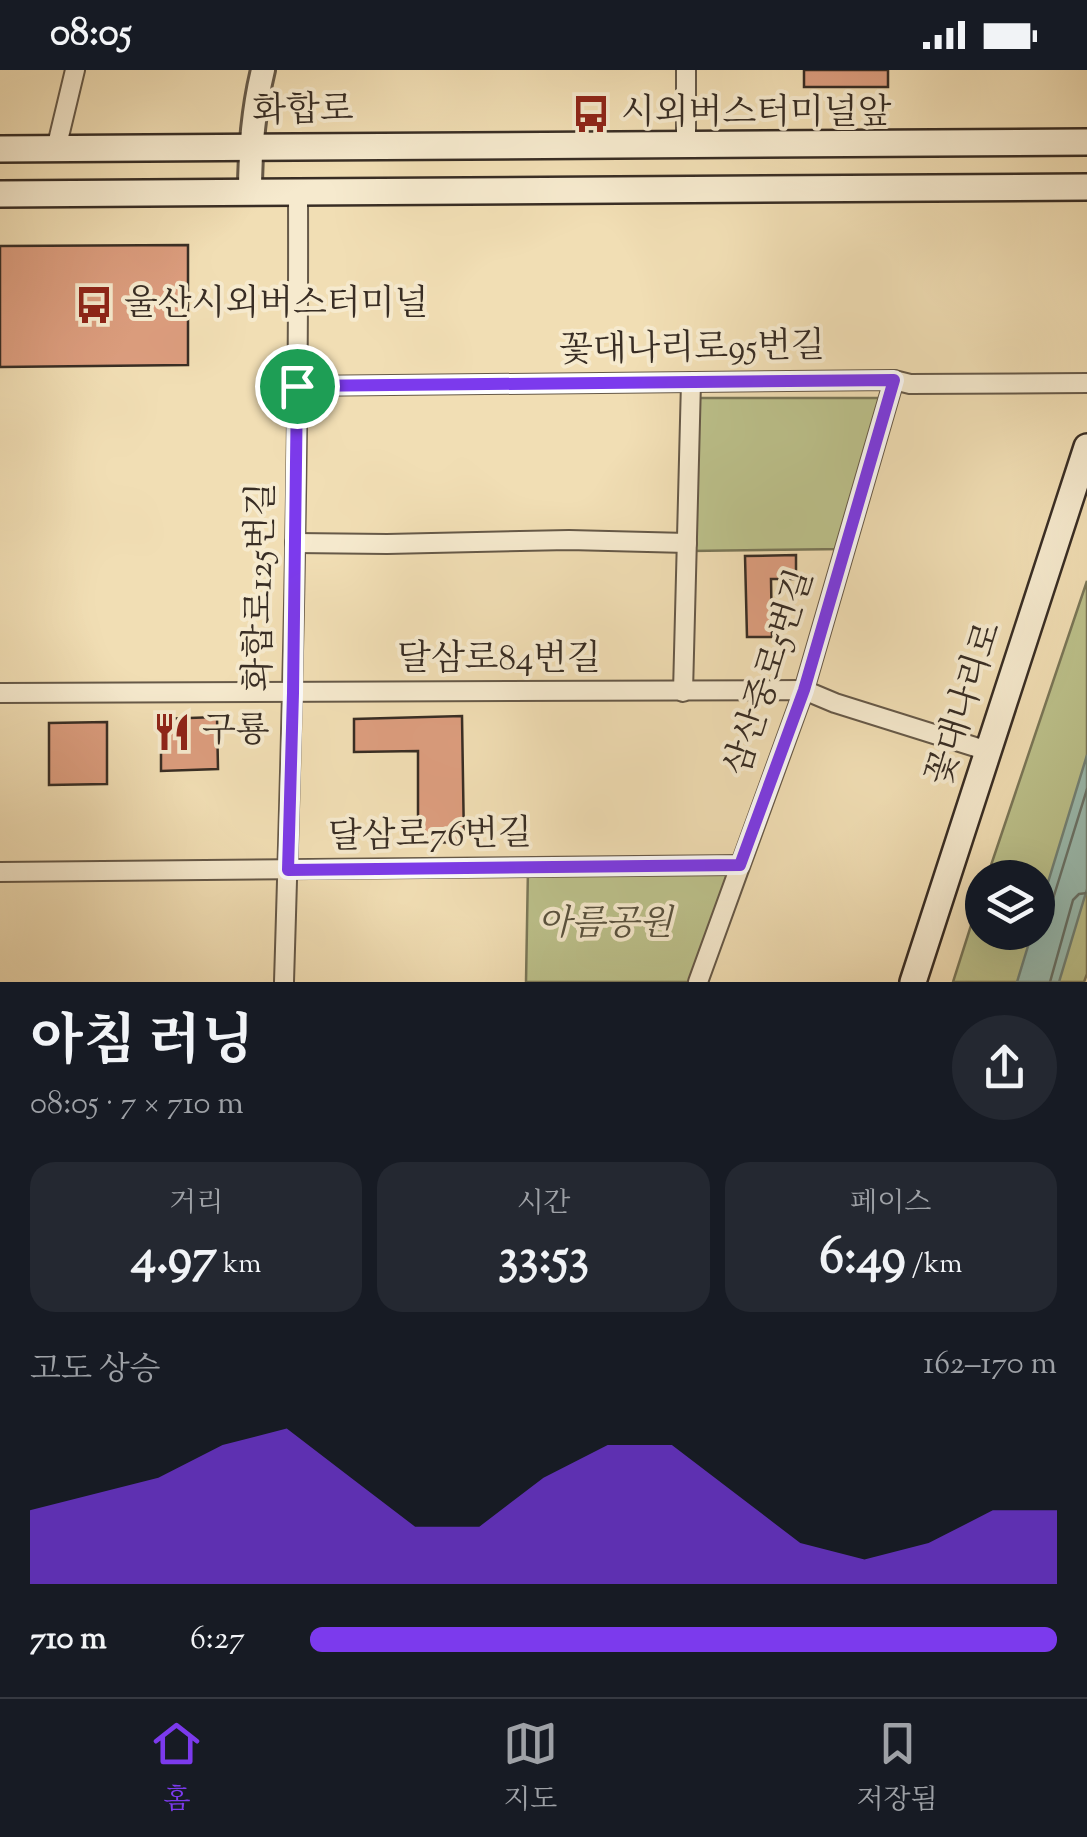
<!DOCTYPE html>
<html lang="ko">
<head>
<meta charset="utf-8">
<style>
  :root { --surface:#171b24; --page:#242831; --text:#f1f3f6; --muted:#9ea1a6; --line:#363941; --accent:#7c3aed }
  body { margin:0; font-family:"Sorts Mill Goudy","Noto Serif KR",serif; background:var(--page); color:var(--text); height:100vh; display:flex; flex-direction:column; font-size:38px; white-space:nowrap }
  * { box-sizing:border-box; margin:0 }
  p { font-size:32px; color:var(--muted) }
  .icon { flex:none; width:55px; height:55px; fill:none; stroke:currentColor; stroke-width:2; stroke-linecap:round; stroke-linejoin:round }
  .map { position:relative; height:912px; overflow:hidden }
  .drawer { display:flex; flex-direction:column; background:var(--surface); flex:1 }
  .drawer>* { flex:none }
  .fabs { position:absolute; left:965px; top:790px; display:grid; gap:20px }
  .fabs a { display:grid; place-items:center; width:90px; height:90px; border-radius:50%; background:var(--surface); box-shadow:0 10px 40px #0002; font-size:50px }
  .pin { position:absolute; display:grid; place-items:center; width:85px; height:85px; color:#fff; margin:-42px; border:5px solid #fff; border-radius:50%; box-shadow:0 2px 10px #0007 }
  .round { display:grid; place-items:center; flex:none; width:105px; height:105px; border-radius:52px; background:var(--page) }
  .head { display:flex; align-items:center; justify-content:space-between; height:170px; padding:0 30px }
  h1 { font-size:55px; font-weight:700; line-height:75px }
  .stats { display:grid; grid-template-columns:repeat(3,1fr); gap:15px; height:170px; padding:10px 30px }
  .stats div { display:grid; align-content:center; border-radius:25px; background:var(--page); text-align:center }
  .stats b { font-size:50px; font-weight:700 }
  .stats small { font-size:28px; font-weight:400 }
  .stats p { font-size:28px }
  .chart { height:280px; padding:20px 30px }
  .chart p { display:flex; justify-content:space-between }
  .chart svg { width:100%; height:180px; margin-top:10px; fill:var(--accent); opacity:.7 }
  ul { padding:0 30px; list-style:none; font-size:32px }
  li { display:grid; grid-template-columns:160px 120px 1fr; align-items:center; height:75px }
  li i { height:25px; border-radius:12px; background:var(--accent) }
  .status { display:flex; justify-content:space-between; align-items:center; height:70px; padding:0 50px; background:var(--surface); direction:ltr }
  .status svg { height:28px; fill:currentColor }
  .tab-bar { display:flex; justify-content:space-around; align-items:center; height:140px; border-top:2px solid var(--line); background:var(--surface); font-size:28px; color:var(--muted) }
  .tab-bar a { display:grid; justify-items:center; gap:5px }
  .tab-bar .current { color:var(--accent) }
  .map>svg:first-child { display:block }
  .green { fill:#bcc18b; stroke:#7a7758; stroke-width:2.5 }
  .water { fill:#9bbcb0; stroke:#738378; stroke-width:2.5 }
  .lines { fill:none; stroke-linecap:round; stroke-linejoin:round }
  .shore { stroke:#6a746a; stroke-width:2.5 }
  .building { fill:#dc9d7e; stroke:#382d24; stroke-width:2.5 }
  .minor-casing { stroke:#665948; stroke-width:22 }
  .tertiary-casing { stroke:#665948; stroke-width:28 }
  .secondary-casing { stroke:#382d24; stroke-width:30 }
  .minor { stroke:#f6eace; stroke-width:18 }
  .tertiary { stroke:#f6eace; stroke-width:22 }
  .secondary { stroke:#f6eace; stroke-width:25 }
  .route-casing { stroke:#fff; stroke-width:20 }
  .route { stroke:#7c3aed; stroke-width:12 }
  .labels { text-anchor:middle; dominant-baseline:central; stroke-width:8; stroke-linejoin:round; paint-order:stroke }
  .street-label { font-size:35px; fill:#382d24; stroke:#f6eace }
  .poi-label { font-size:35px; fill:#382d24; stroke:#f6eace; text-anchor:start }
  .park-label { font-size:35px; font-style:italic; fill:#59523e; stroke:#f6eace }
</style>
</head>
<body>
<div class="status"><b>08:05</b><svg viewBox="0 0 49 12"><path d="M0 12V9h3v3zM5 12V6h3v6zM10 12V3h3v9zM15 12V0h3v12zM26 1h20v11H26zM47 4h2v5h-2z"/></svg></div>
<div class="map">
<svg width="1087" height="912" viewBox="0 0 1087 912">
  <rect width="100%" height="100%" fill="#f1deb4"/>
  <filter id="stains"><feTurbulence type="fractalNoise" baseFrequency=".002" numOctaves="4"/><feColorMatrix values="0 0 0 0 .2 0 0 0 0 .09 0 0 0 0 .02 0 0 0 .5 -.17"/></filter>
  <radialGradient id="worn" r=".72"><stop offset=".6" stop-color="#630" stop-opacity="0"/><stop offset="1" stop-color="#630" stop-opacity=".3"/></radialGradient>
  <g class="green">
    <path d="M692 328H888L844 479 691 481Z"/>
    <path d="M1087 511V904L1084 912H953L982 821V862H1038V808L987 807Z"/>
    <path d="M732 795 696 912H526L528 798Z"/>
  </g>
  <path class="water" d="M1087 685V819L1059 912H1017L1032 863 1038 862V845Z"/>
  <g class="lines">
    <g class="shore">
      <path d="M1038 840 1046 839 1052 832 1087 719"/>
      <path d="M1050 912 1073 830 1079 824 1087 823"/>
    </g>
  </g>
  <g class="building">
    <rect x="804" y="0" width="84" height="17"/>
    <path d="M188 175V295L0 297V176Z"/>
    <path d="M796 485V509H771L772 567H747L745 486Z"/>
    <path d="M462 646 464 772 418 773V681L354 682V649Z"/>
    <path d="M217 647 218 699 161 701V649Z"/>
    <path d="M107 652V714L49 715V653Z"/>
  </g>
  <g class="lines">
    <g class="minor-casing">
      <g id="minor">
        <path d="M686 74V0"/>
        <path d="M56 79 75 0"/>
        <path d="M297 316 894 310 910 314 1087 313"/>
        <path d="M295 473 387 474 569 470 687 473"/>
        <path d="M683 622 691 312"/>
        <path d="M0 623 804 620 835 633 988 681"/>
        <path d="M0 802 740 795"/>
        <path d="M284 912C292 649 299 386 298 123"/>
        <path d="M698 912 804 620 894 310"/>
      </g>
    </g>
    <g class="tertiary-casing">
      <path id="tertiary" d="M250 123C250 81 253 41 263 0"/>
    </g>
    <g class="secondary-casing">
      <g id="secondary">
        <path d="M0 79 1087 72"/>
        <path d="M0 124 1087 117"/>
        <path d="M913 912 1087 377"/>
      </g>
    </g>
    <use href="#minor" class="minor"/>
    <use href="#tertiary" class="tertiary"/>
    <use href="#secondary" class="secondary"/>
  </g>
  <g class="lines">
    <g class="route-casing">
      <path id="route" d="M894 310 804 620 740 795 288 800 293 623 297 316Z"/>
    </g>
    <use href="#route" class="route"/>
  </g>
  <defs>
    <g id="bus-bare" transform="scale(3)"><path d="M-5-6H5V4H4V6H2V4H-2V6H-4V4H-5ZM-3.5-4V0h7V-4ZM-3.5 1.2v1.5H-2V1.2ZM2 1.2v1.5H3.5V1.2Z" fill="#8f2418" stroke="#f6eace" stroke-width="2.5" paint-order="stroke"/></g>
    <g id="restaurant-bare" transform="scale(3)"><path d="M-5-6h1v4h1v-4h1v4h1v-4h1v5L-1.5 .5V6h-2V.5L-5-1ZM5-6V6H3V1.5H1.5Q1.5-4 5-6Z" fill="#8f2418" stroke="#f6eace" stroke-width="2.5" paint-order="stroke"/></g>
  </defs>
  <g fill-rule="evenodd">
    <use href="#bus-bare" x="591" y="44"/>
    <use href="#bus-bare" x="94" y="235"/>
    <use href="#restaurant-bare" x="172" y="662"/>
  </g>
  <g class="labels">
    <g class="street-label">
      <text transform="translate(303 42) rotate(-1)">화합로</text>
      <text transform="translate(692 280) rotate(-1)">꽃대나리로95번길</text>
      <text transform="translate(262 517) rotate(-89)">화합로125번길</text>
      <text x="499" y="590">달삼로84번길</text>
      <text transform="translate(771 603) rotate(-72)">삼산중로5번길</text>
      <text transform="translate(966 634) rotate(-72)">꽃대나리로</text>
      <text transform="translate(430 767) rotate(-1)">달삼로76번길</text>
    </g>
    <g class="poi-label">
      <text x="621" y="44">시외버스터미널앞</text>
      <text x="124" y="235">울산시외버스터미널</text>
      <text x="202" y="662">구룡</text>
    </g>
    <g class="park-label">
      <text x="605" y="855">아름공원</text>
    </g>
  </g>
  <rect width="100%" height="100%" filter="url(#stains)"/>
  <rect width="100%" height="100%" fill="url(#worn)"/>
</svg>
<div class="fabs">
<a><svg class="icon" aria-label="layers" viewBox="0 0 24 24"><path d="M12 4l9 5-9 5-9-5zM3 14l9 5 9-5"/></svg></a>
</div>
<div class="pin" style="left:297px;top:316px;background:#1e9e55"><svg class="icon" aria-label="arrive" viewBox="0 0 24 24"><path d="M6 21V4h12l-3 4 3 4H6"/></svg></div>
</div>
<section class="drawer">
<div class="head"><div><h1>아침 러닝</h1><p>08:05 · 7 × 710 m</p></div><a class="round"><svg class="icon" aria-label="share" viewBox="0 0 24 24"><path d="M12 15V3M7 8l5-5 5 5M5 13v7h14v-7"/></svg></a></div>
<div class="stats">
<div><p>거리</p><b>4.97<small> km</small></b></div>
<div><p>시간</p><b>33:53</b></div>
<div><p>페이스</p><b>6:49<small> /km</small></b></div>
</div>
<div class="chart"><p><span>고도 상승</span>162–170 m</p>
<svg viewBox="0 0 160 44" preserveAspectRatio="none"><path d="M0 44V26L10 22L20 18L30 10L40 6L50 18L60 30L70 30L80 18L90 10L100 10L110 22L120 34L130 38L140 34L150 26L160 26V44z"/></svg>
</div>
<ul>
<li><b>710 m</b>6:27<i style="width:100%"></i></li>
</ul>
</section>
<nav class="tab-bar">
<a class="current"><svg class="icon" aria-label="home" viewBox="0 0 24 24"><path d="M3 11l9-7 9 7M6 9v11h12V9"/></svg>홈</a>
<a><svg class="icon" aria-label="map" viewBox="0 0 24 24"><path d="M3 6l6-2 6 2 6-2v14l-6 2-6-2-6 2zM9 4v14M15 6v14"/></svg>지도</a>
<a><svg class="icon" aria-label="saved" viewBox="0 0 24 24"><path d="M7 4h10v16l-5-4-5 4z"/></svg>저장됨</a>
</nav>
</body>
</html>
